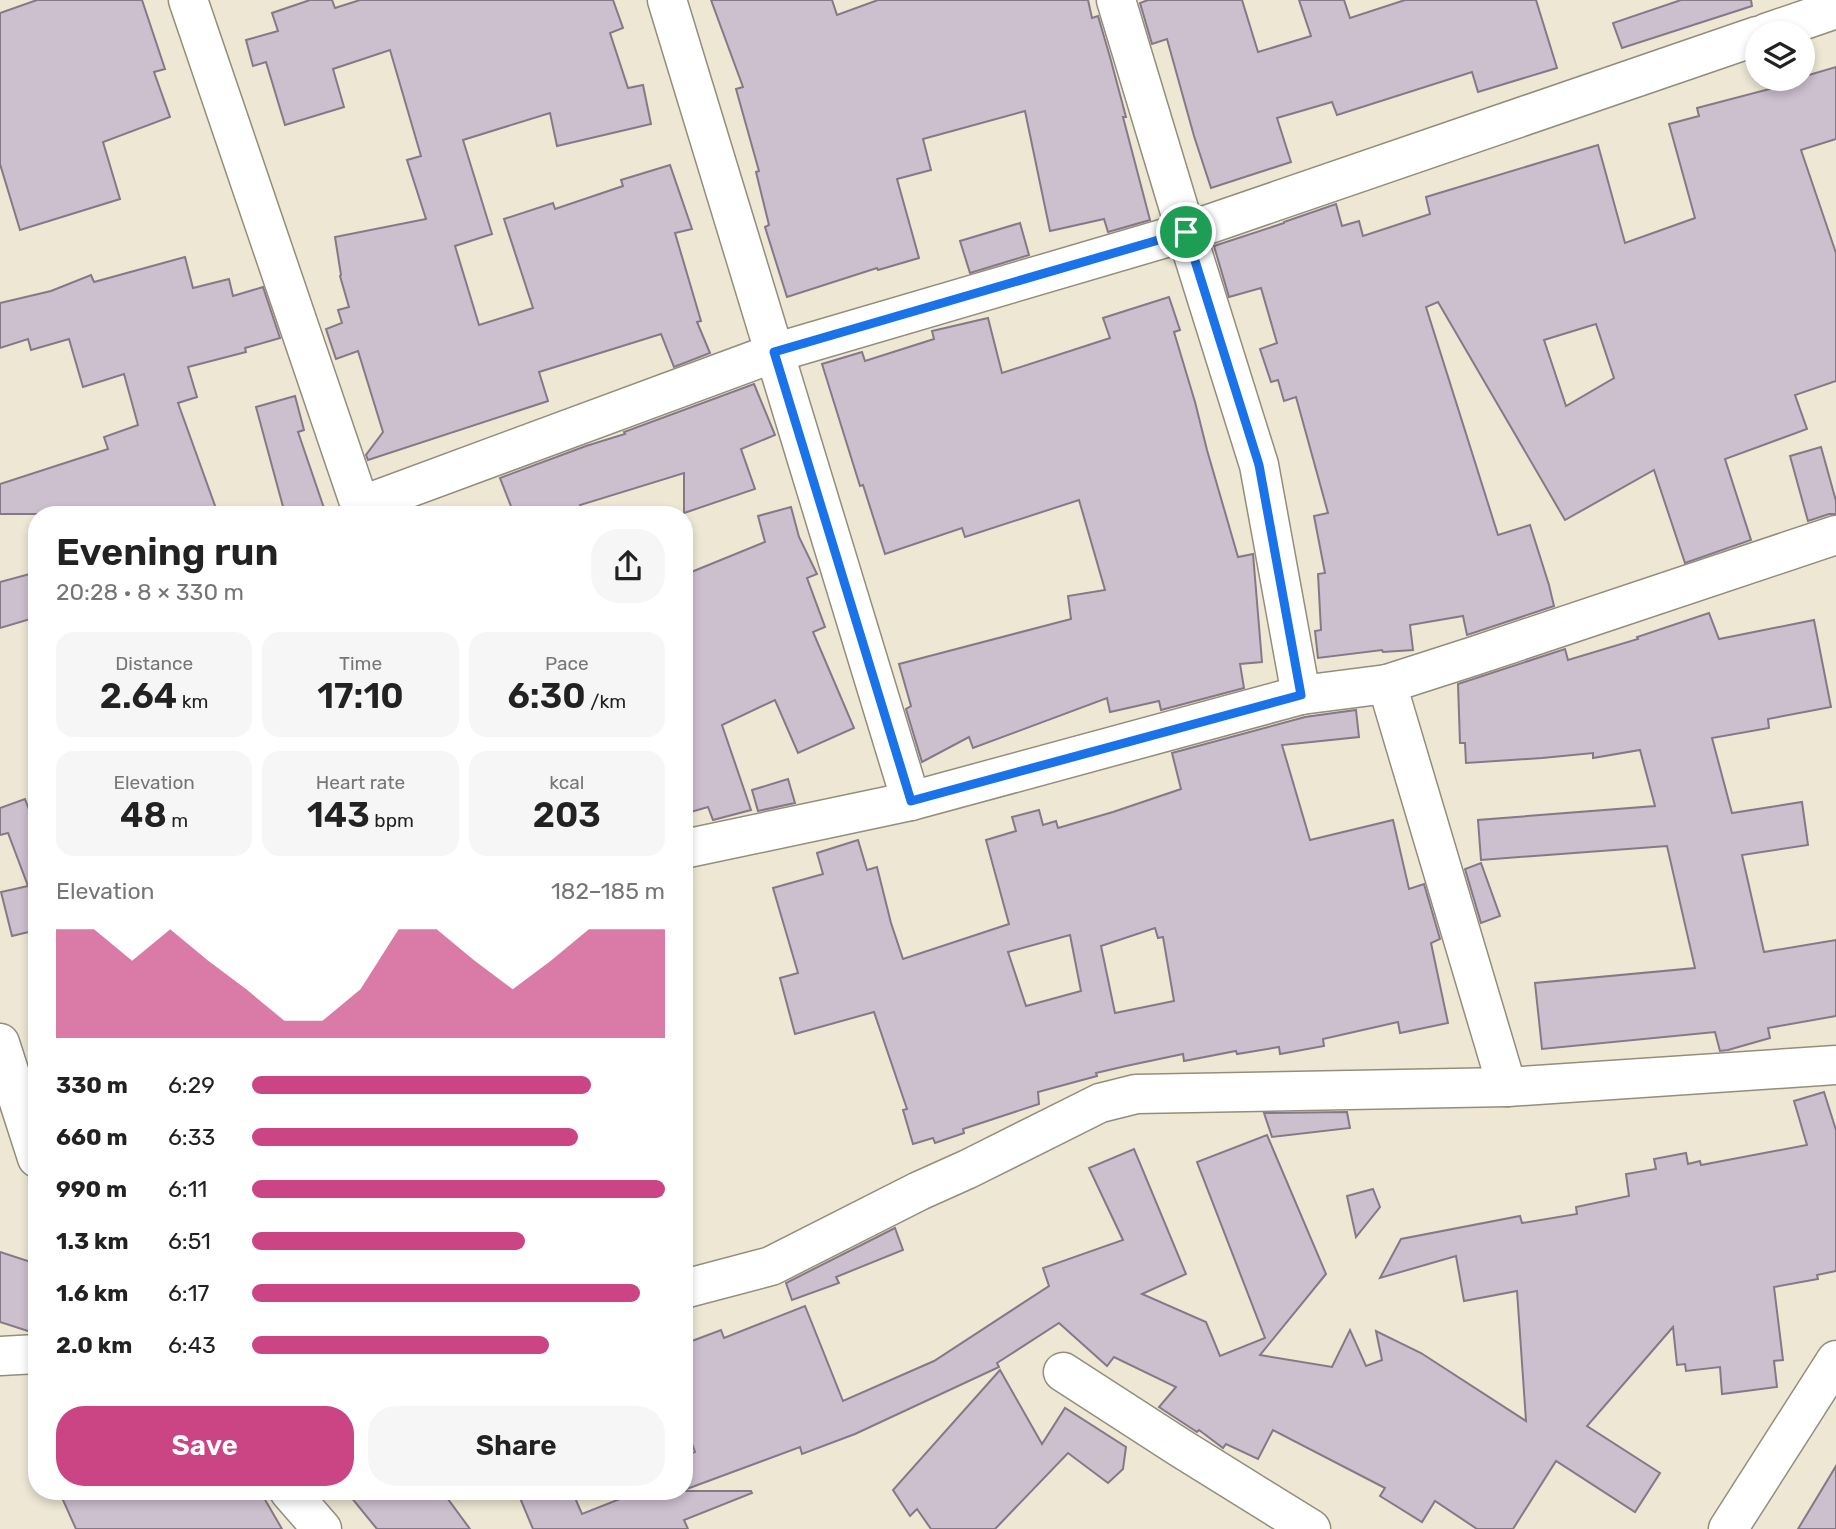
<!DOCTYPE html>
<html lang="en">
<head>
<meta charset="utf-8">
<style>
  :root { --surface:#fff; --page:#f6f6f6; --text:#222; --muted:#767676; --accent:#cb4483 }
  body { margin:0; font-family:Rubik,sans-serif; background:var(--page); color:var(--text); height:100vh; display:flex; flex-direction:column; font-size:26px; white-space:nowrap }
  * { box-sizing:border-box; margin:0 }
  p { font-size:23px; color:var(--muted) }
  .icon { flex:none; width:38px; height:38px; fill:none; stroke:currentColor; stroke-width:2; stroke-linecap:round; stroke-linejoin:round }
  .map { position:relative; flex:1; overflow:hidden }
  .panel { position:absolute; left:28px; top:506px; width:665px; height:994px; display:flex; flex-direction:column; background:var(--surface); border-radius:28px; box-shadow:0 4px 10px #0003 }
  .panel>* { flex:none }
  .fabs { position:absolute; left:1745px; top:21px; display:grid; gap:14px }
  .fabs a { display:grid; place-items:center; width:70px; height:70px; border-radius:50%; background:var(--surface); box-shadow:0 4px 10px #0003; font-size:35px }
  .pin { position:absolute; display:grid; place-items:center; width:60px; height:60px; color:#fff; margin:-30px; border:4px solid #fff; border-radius:50%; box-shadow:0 2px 7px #0007 }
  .round { display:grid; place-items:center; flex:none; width:74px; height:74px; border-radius:28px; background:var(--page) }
  .summary { display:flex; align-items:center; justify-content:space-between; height:119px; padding:0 28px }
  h1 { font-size:38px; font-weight:600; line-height:52px }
  .stats { display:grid; grid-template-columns:repeat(3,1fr); gap:10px; height:119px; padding:7px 28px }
  .stats div { display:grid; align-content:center; border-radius:18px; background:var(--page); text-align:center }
  .stats b { font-size:35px; font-weight:600 }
  .stats small { font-size:19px; font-weight:400 }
  .stats p { font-size:19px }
  .chart { height:196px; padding:14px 28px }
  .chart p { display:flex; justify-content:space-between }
  .chart svg { width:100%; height:126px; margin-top:7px; fill:var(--accent); opacity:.7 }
  .primary-button { display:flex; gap:14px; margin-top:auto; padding:14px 28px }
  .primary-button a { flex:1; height:80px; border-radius:28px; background:var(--accent); color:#fff; font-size:28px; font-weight:600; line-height:80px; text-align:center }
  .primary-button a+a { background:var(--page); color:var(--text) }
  ul { padding:0 28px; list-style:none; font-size:23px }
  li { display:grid; grid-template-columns:112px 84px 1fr; align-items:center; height:52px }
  li i { height:18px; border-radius:9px; background:var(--accent) }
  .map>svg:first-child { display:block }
  .building { fill:#ccbfce; stroke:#857987; stroke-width:2; fill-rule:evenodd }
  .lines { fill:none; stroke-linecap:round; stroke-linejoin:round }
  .minor-casing { stroke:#938e7c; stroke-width:41 }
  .minor { stroke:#fff; stroke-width:38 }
  .route-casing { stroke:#fff; stroke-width:14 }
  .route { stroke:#1a73e8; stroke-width:9 }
</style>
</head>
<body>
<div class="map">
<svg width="1836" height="1529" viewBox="0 0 1836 1529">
  <rect width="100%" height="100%" fill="#ede7d4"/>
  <g class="building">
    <path d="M37 0H142L165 69 154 72 170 117 103 142 120 199 20 230 0 164V13Z"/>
    <path d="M310 0H332L335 8 360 0H613L623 28 610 33 628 88 643 85 651 124 557 146 550 113 463 140 492 234 455 246 479 325 533 308 504 219 553 203 555 209 623 186 621 180 670 165 692 229 675 233 701 321 697 322 710 353 674 367 661 334 539 372 548 401 368 460 366 455 383 432 358 351 336 359 326 329 342 323 338 310 349 307 340 276 341 275 335 237 426 219 407 160 421 156 390 50 333 69 344 107 285 125 266 62 253 66 246 40 278 31 272 13Z"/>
    <path d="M711 0H832L837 15 878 0H1088L1092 18 1098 16 1110 57 1126 117H1123L1150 220 1108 232 1104 219 1050 231 1025 111 923 139 931 170 897 179 919 258 878 270 877 268 787 297 765 227 769 225 756 172 759 171 736 89 743 87Z"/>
    <path d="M1148 0H1242L1258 52 1311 36 1299 0H1344L1350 18 1405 0H1536L1557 68 1478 92 1472 72 1337 115 1332 102 1277 118 1291 162 1211 188 1194 136 1167 39 1152 44 1140 3Z"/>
    <path d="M1681 0H1751L1752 6 1622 48 1613 23Z"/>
    <path d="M1836 67V139L1801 150 1836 253V381L1795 395 1807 429 1725 459 1751 540 1685 563 1654 470 1565 520 1438 302 1426 307 1498 535 1530 525 1549 585 1554 606 1467 635 1463 616 1410 625 1413 650 1383 652 1382 650 1318 658 1315 631 1321 630 1318 574 1325 573 1314 516 1328 513 1296 397 1284 401 1278 380 1271 382 1260 349 1277 343 1261 288 1229 297 1214 246 1284 223V222L1336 204 1342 226 1359 221 1363 236 1430 214 1426 197 1598 145 1625 243 1695 218 1669 124 1699 116 1697 108 1785 85 1784 82 1802 79V77ZM1596 324 1614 378 1566 406 1544 340Z"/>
    <path d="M1020 223 1029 255 970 273 960 241Z"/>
    <path d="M185 257 193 288 229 279 233 296 263 287 280 338 245 348 246 352 188 367 197 397 178 403 218 514H0V484L108 449 104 437 138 425 124 374 83 387 69 339 31 350 28 339 0 348V303L51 291 91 275 94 282Z"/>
    <path d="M1169 297 1180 330 1174 332 1195 402 1207 450 1238 557 1253 554 1262 662 1240 664 1244 688 1161 710 1159 701 1110 712 1107 698 973 748 969 737 922 762 906 709 911 706 899 664 1071 619 1068 596 1105 590 1079 500 965 537 962 528 885 554 863 485 860 486 822 364 862 352 865 361 934 339 932 331 988 318 1002 373 1110 338 1103 318Z"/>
    <path d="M754 384 775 435 741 449 755 489 684 513V473L580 505 584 514H514L500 478 586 446 625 434 624 432Z"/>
    <path d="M295 396 304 430 298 432 326 514H285L256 407Z"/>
    <path d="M1821 447 1836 501V514H1829L1808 521 1790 456Z"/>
    <path d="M791 507 799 537 817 574 807 578 825 627 813 632 854 728 798 753 775 700 722 725 751 810 713 820 708 807 684 814V575L765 542 758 516Z"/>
    <path d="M37 572V617L0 628V582Z"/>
    <path d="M1709 613 1719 639 1814 620 1831 707 1768 719 1769 728 1712 738 1732 813 1802 802 1808 845 1742 855 1764 952 1836 940V1016L1768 1028 1770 1038 1728 1050 1720 1051 1715 1032 1542 1049 1535 983 1695 968 1667 846 1481 860 1478 820 1655 806 1640 750 1593 758V753L1542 758 1466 763 1465 743H1460L1458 684 1565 649 1568 660 1638 639 1637 637Z"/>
    <path d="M1356 710 1359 737 1282 745 1310 840 1393 820 1409 889 1424 884 1440 939 1431 943 1448 1023 1400 1033 1398 1022 1323 1039 1324 1046 1280 1054 1279 1047 1237 1054 1236 1051 1184 1061 1183 1054 1126 1066 1096 1073 1097 1076 1038 1092 1039 1104 963 1129 964 1133 935 1143 933 1138 913 1144 903 1110 907 1109 874 1012 795 1034 780 978 798 973 773 888 823 874 817 853 858 840 867 870 877 867 891 923 903 959 1009 924 986 840 1016 831 1012 817 1039 810 1043 825 1056 821 1058 828 1113 812 1181 789 1172 753 1305 717ZM1155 928 1158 938 1163 937 1174 1001 1115 1013 1101 946ZM1070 935 1081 991 1026 1006 1008 952Z"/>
    <path d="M788 779 795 803 758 811 752 790Z"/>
    <path d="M25 799 37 831V930L12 936 1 892 28 886 8 833 0 835V808Z"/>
    <path d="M1481 863 1500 916 1481 923 1465 869Z"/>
    <path d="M1824 1092 1836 1130V1271L1817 1275 1818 1279 1774 1287 1783 1360 1774 1361 1777 1387 1722 1394 1720 1367 1686 1371 1685 1364 1677 1365 1673 1327 1587 1426 1660 1473 1635 1512 1556 1461 1513 1529H1477L1435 1501 1422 1522 1380 1496 1385 1488 1273 1430 1258 1459 1226 1444 1223 1448 1199 1430 1197 1432 1159 1407 1176 1387 1114 1357 1107 1366 1059 1323 997 1363 999 1367 855 1434 802 1454 800 1447 684 1490V1456L695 1452 684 1423V1344L721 1330 724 1338 805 1306 843 1401 934 1361 1049 1286 1043 1268 1123 1240 1089 1168 1134 1149 1186 1274 1142 1294 1206 1322 1220 1356 1265 1338 1197 1162 1267 1135 1326 1274 1260 1355 1332 1367 1350 1330 1366 1366 1382 1360 1376 1331 1421 1353 1526 1421 1517 1291 1464 1301 1456 1256 1380 1278 1401 1239 1520 1216 1522 1223 1577 1214 1576 1207 1629 1196 1626 1174 1656 1169 1654 1159 1686 1153 1688 1164 1700 1161 1701 1165 1807 1145 1794 1101Z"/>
    <path d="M1347 1112 1350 1128 1272 1137 1264 1113Z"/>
    <path d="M1373 1189 1380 1207 1356 1237 1347 1196Z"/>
    <path d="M895 1228 903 1250 836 1277 839 1283 792 1300 786 1283Z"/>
    <path d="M0 1252 37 1264V1314L31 1332 0 1322Z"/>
    <path d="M1000 1370 1042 1444 1065 1408 1126 1447 1123 1469 1108 1483 1068 1453 995 1529H931L917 1509 910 1516 893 1490Z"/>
    <path d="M1836 1466V1529H1798Z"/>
    <path d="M59 1491H260L282 1529H76Z"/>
    <path d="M346 1491H442L470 1529H377Z"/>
    <path d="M537 1491H572L582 1514 640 1491H751L752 1493 684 1520 688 1529H533L520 1498Z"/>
  </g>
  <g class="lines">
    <g class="minor-casing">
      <g id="minor">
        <path d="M188 0 363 514"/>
        <path d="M667 0 911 801"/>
        <path d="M1116 0 1186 232 1259 465 1301 695"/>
        <path d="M1766 33 1836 9"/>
        <path d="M360 506 774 353 1186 232 1757 36"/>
        <path d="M1387 684 1507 1087"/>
        <path d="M684 849 911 801 1301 695 1387 684 1474 656 1836 535"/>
        <path d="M0 1043 37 1158"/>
        <path d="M684 1289 771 1266 919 1191 968 1169 1100 1103 1136 1094 1507 1087 1836 1065"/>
        <path d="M0 1356 37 1354"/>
        <path d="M1063 1372 1179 1447 1311 1529"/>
        <path d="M289 1491 322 1529"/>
        <path d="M1728 1529 1836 1360"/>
      </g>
    </g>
    <use href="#minor" class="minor"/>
  </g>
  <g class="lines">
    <g class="route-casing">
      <path id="route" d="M1186 232 1259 465 1301 695 911 801 774 352Z"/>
    </g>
    <use href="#route" class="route"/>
  </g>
</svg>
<div class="fabs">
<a><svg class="icon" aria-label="layers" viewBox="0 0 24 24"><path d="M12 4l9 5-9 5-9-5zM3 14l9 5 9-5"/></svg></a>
</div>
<div class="pin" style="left:1186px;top:232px;background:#1e9e55"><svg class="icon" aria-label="arrive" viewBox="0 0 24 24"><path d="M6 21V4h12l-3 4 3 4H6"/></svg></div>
<section class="panel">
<div class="summary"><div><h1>Evening run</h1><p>20:28 · 8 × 330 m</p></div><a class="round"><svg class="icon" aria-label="share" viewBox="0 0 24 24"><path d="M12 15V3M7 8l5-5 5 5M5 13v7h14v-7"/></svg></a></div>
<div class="stats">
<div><p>Distance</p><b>2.64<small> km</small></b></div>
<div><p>Time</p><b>17:10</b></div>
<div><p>Pace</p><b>6:30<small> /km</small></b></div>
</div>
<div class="stats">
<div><p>Elevation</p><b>48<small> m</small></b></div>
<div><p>Heart rate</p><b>143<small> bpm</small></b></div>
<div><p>kcal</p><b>203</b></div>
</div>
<div class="chart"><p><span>Elevation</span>182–185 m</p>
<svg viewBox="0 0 160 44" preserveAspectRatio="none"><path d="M0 44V6L10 6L20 17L30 6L40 17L50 27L60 38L70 38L80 27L90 6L100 6L110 17L120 27L130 17L140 6L150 6L160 6V44z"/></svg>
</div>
<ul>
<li><b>330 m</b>6:29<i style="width:82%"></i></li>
<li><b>660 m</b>6:33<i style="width:79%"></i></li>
<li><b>990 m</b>6:11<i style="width:100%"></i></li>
<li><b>1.3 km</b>6:51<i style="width:66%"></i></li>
<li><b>1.6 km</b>6:17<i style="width:94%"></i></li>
<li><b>2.0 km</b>6:43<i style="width:72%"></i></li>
</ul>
<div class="primary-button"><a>Save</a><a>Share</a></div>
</section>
</div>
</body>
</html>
